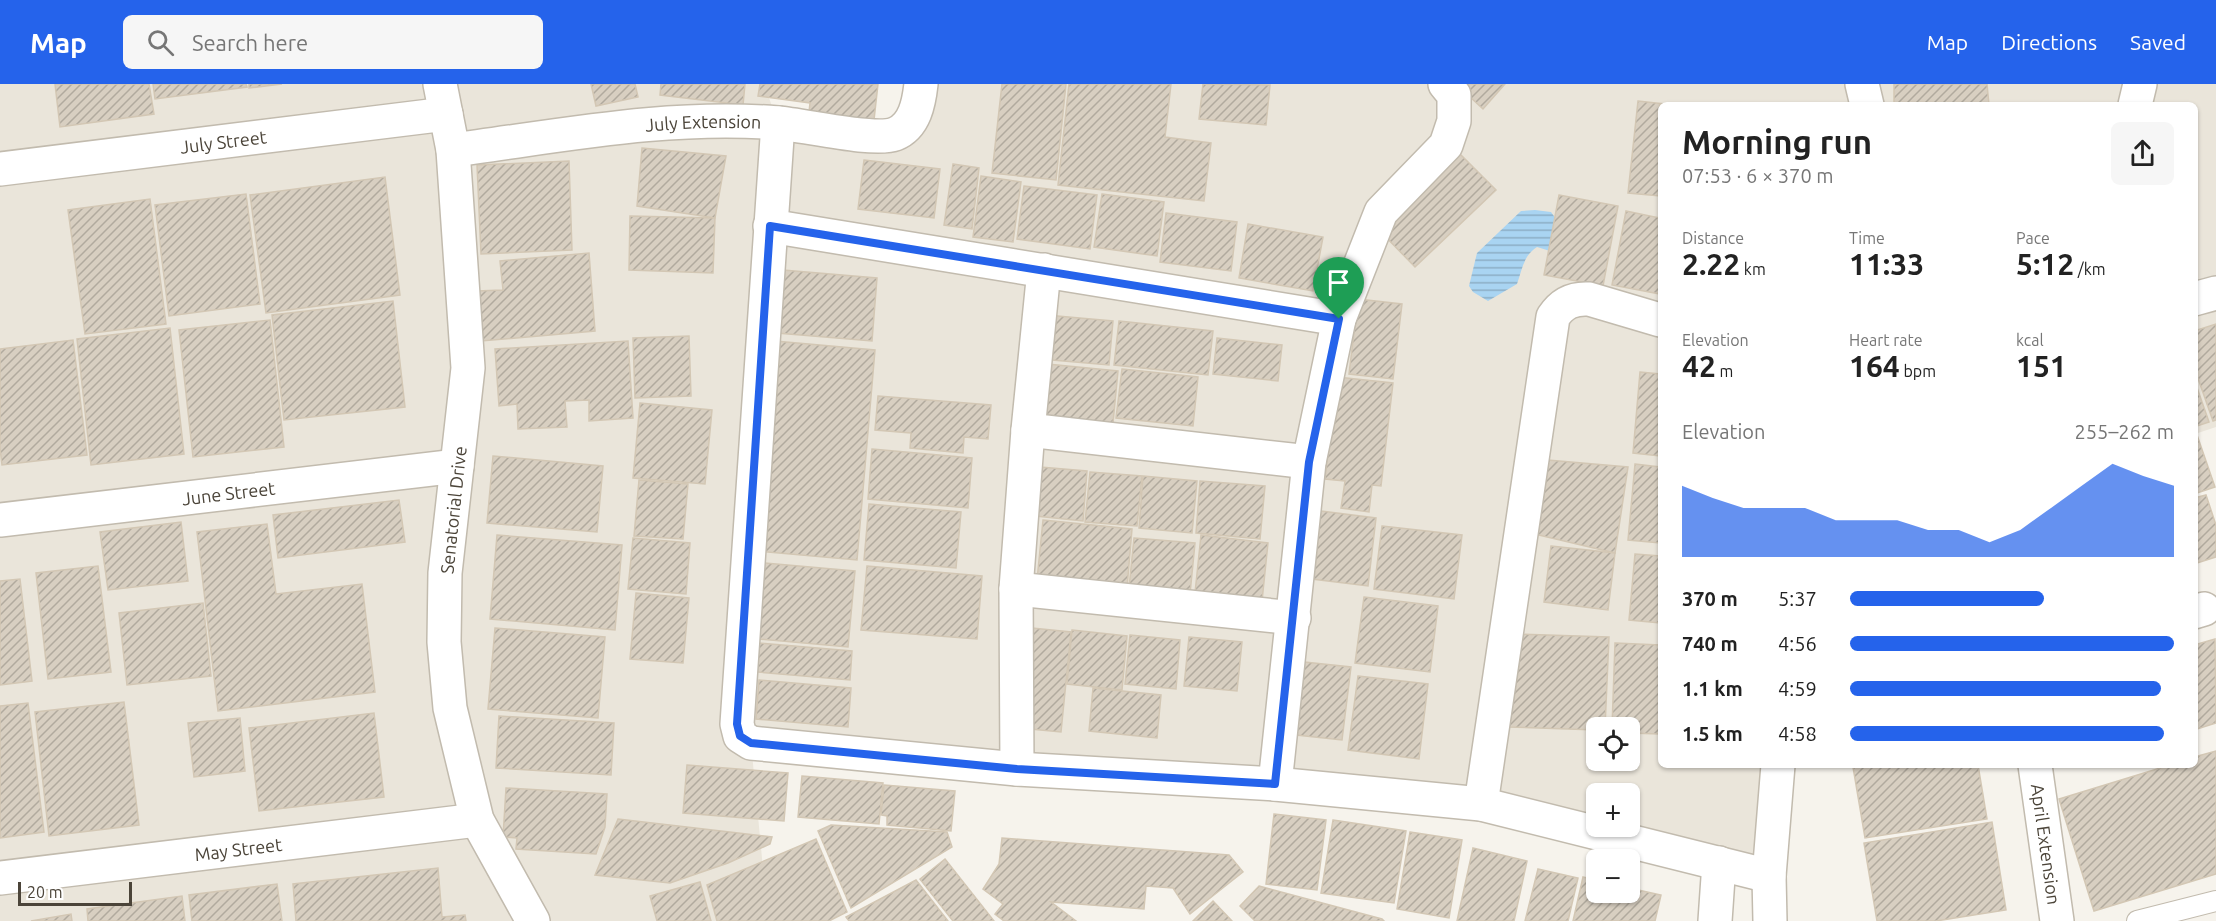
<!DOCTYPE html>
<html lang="en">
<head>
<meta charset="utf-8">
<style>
  :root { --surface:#fff; --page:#f6f6f6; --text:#222; --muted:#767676; --accent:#2563eb }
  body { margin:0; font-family:Ubuntu,sans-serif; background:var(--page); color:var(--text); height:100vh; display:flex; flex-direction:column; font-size:22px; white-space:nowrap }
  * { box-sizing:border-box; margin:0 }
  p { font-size:20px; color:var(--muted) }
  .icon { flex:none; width:33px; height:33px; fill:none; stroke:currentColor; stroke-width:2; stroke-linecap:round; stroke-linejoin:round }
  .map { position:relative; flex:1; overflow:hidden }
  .drawer { position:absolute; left:1658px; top:18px; width:540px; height:666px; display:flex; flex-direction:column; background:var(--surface); border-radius:9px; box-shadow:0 2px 4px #0004 }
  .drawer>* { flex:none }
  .controls { position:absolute; left:1586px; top:633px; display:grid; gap:12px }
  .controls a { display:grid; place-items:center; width:54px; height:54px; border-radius:9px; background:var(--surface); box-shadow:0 2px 4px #0004; font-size:30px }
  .scale { position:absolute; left:18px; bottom:15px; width:114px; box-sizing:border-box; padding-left:6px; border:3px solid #4b4439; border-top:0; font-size:16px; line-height:21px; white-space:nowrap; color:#4b4439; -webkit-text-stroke:4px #fff; paint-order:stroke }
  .pin { position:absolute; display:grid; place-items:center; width:51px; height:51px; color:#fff; margin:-62px -26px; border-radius:50% 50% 50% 0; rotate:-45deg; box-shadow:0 0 6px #0007 }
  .pin .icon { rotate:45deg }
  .round { display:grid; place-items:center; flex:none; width:63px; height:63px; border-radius:9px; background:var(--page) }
  .overview { display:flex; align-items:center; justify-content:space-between; height:102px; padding:0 24px }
  h1 { font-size:33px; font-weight:600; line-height:45px }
  .stats { display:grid; grid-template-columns:repeat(3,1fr); gap:9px; height:102px; padding:6px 24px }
  .stats div { display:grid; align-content:center }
  .stats b { font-size:30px; font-weight:600 }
  .stats small { font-size:16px; font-weight:400 }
  .stats p { font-size:16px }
  .chart { height:168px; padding:12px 24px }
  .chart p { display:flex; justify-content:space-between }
  .chart svg { width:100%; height:108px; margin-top:6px; fill:var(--accent); opacity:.7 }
  ul { padding:0 24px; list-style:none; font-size:20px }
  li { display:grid; grid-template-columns:96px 72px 1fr; align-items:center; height:45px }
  li i { height:15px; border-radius:8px; background:var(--accent) }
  header { display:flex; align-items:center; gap:36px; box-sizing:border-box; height:84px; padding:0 30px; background:var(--accent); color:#fff }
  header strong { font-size:28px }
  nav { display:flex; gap:33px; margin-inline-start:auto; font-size:21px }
  .search { width:420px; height:54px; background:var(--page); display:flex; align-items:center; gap:15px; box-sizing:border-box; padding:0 21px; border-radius:9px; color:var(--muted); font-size:22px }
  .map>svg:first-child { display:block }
  .residential { fill:#eae5da; fill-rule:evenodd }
  .water { fill:url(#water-rules) }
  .building { fill:url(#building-hatch); stroke:#d3c7b4; stroke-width:1.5 }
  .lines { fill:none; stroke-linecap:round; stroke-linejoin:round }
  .service-casing { stroke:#c2bbae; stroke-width:22 }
  .minor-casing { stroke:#c2bbae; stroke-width:36 }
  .service { stroke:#fff; stroke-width:20 }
  .minor { stroke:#fff; stroke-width:33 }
  .route-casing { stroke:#fff; stroke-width:12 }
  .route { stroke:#2563eb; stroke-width:8 }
  .labels { text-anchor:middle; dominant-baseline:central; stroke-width:6; stroke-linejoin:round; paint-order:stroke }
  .street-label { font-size:18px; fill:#4b4439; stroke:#fff }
</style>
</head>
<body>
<header>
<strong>Map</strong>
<div class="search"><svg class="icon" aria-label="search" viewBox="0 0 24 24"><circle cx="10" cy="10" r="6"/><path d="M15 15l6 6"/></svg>Search here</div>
<nav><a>Map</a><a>Directions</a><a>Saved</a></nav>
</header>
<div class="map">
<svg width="2216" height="837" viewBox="0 0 2216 837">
  <defs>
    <pattern id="water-rules" width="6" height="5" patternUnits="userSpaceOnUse" patternTransform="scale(1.5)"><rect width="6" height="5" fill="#a9d4f2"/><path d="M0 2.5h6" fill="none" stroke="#8caec5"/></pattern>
    <pattern id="building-hatch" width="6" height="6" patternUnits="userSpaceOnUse" patternTransform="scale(1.5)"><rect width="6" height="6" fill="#d8cfc1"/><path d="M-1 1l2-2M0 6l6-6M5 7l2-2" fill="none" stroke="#b1aa9e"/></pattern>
  </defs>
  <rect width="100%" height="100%" fill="#f6f3ec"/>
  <path class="residential" d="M0 0H764L778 39 899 50 911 0H2216V343L2195 350 2194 21H1660V681H1791L1769 792 1481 720 751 659 768 837H0ZM1596 644H1629V676H1596ZM1596 710H1629V742H1596Z"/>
  <path class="water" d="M1535 126 1551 128 1556 135 1550 167 1537 163C1523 172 1522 186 1517 200L1488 217 1473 208 1469 202 1477 169 1521 127Z"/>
  <g class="building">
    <path d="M55 0H149L154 30 60 43Z"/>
    <path d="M153 0H246L247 3 155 15Z"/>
    <path d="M249 0H282L249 4Z"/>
    <path d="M591 0H635L638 13 596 22Z"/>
    <path d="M661 0H745L743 21 660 11Z"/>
    <path d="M760 0H878L873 45 808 37 810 19 758 12Z"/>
    <path d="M1002 0H1066L1056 96 992 89Z"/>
    <path d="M1069 0H1171L1165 53 1211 59 1204 117 1058 101Z"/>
    <path d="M1203 0 1270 1 1266 41 1199 35Z"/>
    <path d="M1456 0H1505L1483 25Z"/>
    <path d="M1894 0H1987L1989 21H1894Z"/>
    <path d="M1638 17 1674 21H1660V112L1628 109Z"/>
    <path d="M642 64 726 72 715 134 637 122Z"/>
    <path d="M1459 69 1496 106 1415 183 1379 146Z"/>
    <path d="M864 76 940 85 934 134 858 125Z"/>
    <path d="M569 77 572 166 481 170 477 81Z"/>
    <path d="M953 80 979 84 972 145 944 141Z"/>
    <path d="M981 92 1021 98 1013 158 973 153Z"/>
    <path d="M385 93 400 211 266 229 250 111Z"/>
    <path d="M1024 102 1097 111 1090 165 1017 155Z"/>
    <path d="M246 110 260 220 169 232 155 121Z"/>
    <path d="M1102 110 1164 118 1157 172 1094 163Z"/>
    <path d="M1559 111 1618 122 1603 202 1544 191Z"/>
    <path d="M150 115 166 240 85 250 68 126Z"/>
    <path d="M1626 127 1660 134V210L1612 201Z"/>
    <path d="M1166 129 1237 138 1231 187 1160 178Z"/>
    <path d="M630 132 715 134 713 189 629 186Z"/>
    <path d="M1248 140 1323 153 1313 207 1239 194Z"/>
    <path d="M589 169 595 247 481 257 477 207 503 206 500 177Z"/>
    <path d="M783 186 877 194 872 257 777 249Z"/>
    <path d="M1358 215 1402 220 1393 295 1349 290Z"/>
    <path d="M393 217 405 323 284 336 272 231Z"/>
    <path d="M1046 231 1113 237 1109 281 1041 275Z"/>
    <path d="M270 236 284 363 193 373 179 246Z"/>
    <path d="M1119 237 1213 247 1208 291 1114 281Z"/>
    <path d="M2216 240V336L2213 337 2194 283V247Z"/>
    <path d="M170 244 184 370 91 381 77 255Z"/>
    <path d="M689 252 691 312 635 314 633 254Z"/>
    <path d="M1217 254 1282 261 1278 297 1213 290Z"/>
    <path d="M73 256 87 371 2 381 0 364V265Z"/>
    <path d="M628 257 633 334 589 337V316L565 317 567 343 518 345 517 320 499 322 495 265Z"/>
    <path d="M775 257 875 266 857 476 757 467Z"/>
    <path d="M1037 279 1118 287 1113 339 1034 330Z"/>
    <path d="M1122 285 1198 293 1193 342 1116 334Z"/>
    <path d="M1640 288 1660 290V372L1633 369Z"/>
    <path d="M1337 293 1393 299 1381 402 1372 401 1369 428 1341 424 1345 397 1325 395Z"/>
    <path d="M2194 295 2209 338 2194 343Z"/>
    <path d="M878 312 991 321 988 355 964 353 963 369 910 364 911 349 875 346Z"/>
    <path d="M640 319 712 326 705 400 633 394Z"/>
    <path d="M2197 351 2215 403 2194 410V352Z"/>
    <path d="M872 365 972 374 968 424 868 415Z"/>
    <path d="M493 372 603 382 597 448 487 439Z"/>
    <path d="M1536 375 1628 383 1615 469 1530 449Z"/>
    <path d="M1635 380 1660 383V459L1628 456Z"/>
    <path d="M1028 382 1087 387 1083 437 1026 431Z"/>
    <path d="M1090 388 1142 392 1137 442 1085 438Z"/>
    <path d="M1143 392 1197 397 1192 449 1139 444Z"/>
    <path d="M639 396 688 400 683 455 634 452Z"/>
    <path d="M1200 397 1265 402 1260 455 1196 449Z"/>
    <path d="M2206 411 2216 441V473L2194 480V414Z"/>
    <path d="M399 416 405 458 278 474 273 431Z"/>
    <path d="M869 420 961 428 956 484 864 476Z"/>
    <path d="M1321 427 1376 434 1368 502 1312 495Z"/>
    <path d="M1043 436 1132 445 1127 504 1037 496Z"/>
    <path d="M181 438 188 497 108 506 100 448Z"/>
    <path d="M267 440 276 510 362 500 375 608 218 627 197 448Z"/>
    <path d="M1382 442 1462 451 1454 515 1374 505Z"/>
    <path d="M497 451 622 461 615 546 490 535Z"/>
    <path d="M1201 451 1268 459 1262 517 1195 509Z"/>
    <path d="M633 454 690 459 686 510 628 505Z"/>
    <path d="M1134 454 1195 459 1190 510 1129 504Z"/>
    <path d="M1551 462 1615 469 1608 526 1544 518Z"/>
    <path d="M1635 470 1660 472V539L1629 536Z"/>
    <path d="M754 478 855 487 848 563 748 554Z"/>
    <path d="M98 482 111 588 48 595 36 489Z"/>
    <path d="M867 482 982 492 977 555 861 546Z"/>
    <path d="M20 495 32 597 0 601V497Z"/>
    <path d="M636 509 689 514 683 579 630 575Z"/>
    <path d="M1364 513 1438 522 1430 588 1355 579Z"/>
    <path d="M203 519 211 592 127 601 119 529Z"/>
    <path d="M1022 543 1071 548 1061 648 1020 644Z"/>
    <path d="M495 544 605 553 598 634 488 625Z"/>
    <path d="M1072 546 1127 552 1122 606 1067 600Z"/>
    <path d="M1512 550 1609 553 1605 644H1596V646L1509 643Z"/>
    <path d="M1130 551 1180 556 1176 605 1125 600Z"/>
    <path d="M1189 553 1242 558 1237 607 1184 602Z"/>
    <path d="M2215 555 2216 639 2194 646V561Z"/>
    <path d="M748 558 852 567 850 596 746 587Z"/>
    <path d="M1615 559 1660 561V650L1629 649V644H1612Z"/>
    <path d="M1295 577 1351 583 1342 656 1287 650Z"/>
    <path d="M1358 592 1428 600 1419 675 1348 666Z"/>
    <path d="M759 596 851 604 848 643 756 635Z"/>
    <path d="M1093 604 1161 611 1157 654 1089 647Z"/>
    <path d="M124 618 139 741 49 752 35 628Z"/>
    <path d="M28 619 44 748 0 754V622Z"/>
    <path d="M374 629 384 713 259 727 249 644Z"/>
    <path d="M499 632 614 639 611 691 496 684Z"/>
    <path d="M240 634 245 687 194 693 188 639Z"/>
    <path d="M2216 667V790L2094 827 2059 715 2170 681H2194V673Z"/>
    <path d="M687 681 788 689 784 737 683 729Z"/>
    <path d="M1865 681H1978L1987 735 1865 754 1853 683Z"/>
    <path d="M802 692 883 699 879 740 798 733Z"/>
    <path d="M884 701 955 707 951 747 887 741V732L881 731Z"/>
    <path d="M506 704 607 710 605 743 596 770 516 765 517 754 503 753Z"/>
    <path d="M1274 730 1326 736 1317 806 1266 800Z"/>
    <path d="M618 735 772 753 770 760 728 779 670 799 595 791Z"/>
    <path d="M1333 736 1406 747 1394 819 1321 809Z"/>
    <path d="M1992 738 2006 826 1936 837H1877L1864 759Z"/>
    <path d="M831 741 947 748 952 763 851 824 818 747Z"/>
    <path d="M1410 748 1462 756 1449 834 1397 825Z"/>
    <path d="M1002 754 1229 771 1243 788 1190 830 1173 804 1146 802 1144 825 1051 818 1076 837H1004L995 830 1003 820 983 805 999 780Z"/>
    <path d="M816 755 847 828 829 837H717L707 801Z"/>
    <path d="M1473 764 1527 777 1514 837H1457Z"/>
    <path d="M945 775 994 837H953L920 795Z"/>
    <path d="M438 784 442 833 465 831 466 837H296L293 800Z"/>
    <path d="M1538 785 1578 794 1568 837H1525Z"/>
    <path d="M1583 793 1596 796V808H1629V804L1661 811 1655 837H1573Z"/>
    <path d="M916 796 948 837H849L846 833Z"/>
    <path d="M700 798 711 837H657L650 812Z"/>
    <path d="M277 800 282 837H192L189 811Z"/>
    <path d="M1259 802 1382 835 1384 837H1255L1240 822Z"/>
    <path d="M182 812 185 837H88L87 825Z"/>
    <path d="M1213 817 1232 837H1193Z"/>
    <path d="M71 830 72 837H31Z"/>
  </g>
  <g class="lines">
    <g class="service-casing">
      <path id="service" d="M2137 837 2216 817"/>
    </g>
    <g class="minor-casing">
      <g id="minor">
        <path d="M440 0 453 66 468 284 445 489 444 558 450 624 477 736 533 837"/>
        <path d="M1862 0 1867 21"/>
        <path d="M2135 21 2140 0"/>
        <path d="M778 39 737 640 740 652 751 659 1017 685 1275 700 1481 720 1769 792"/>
        <path id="s1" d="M453 66C560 52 670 30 778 39 804 41 874 58 895 50 915 42 919 18 921 0"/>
        <path id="s2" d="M0 85 446 30"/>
        <path d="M770 142 1339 235"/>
        <path d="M2194 215 2216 209"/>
        <path d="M1028 346 1309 378"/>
        <path id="s3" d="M0 436 457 382"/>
        <path d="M1016 505 1294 534"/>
        <path d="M2194 528 2204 525"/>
        <path id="s4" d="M2035 681 2057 837"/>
        <path d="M1017 685 1016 505 1028 346 1044 186"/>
        <path d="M1275 700 1309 378 1339 235 1381 128 1446 61 1454 37V11L1445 0"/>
        <path d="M1481 720 1553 233C1562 219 1573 214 1589 215L1660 236"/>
        <path id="s5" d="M0 794 477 736"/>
        <path d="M1715 837 1719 779"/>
        <path d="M1770 837 1769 792 1778 681"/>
      </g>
    </g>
    <use href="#service" class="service"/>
    <use href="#minor" class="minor"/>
  </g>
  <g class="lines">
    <g class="route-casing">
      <path id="route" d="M770 142 1339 235 1309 378 1275 700 1017 685 751 659 740 652 737 640Z"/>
    </g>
    <use href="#route" class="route"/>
  </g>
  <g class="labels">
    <g class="street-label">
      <text stroke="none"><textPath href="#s1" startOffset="252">July Extension</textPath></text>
      <text stroke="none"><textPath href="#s2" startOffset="225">July Street</textPath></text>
      <text stroke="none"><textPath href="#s3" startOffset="230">June Street</textPath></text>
      <text transform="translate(453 426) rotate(-84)">Senatorial Drive</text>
      <text stroke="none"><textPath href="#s4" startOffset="80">April Extension</textPath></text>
      <text stroke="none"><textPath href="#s5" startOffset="240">May Street</textPath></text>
    </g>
  </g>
</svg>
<div class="controls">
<a><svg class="icon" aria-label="locate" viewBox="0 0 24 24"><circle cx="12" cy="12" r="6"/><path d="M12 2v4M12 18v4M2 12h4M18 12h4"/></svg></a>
<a>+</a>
<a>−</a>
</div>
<div class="scale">20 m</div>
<div class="pin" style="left:1339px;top:235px;background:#1e9e55"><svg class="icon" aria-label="arrive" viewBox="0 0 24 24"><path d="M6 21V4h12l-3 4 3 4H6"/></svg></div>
<section class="drawer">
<div class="overview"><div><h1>Morning run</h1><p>07:53 · 6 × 370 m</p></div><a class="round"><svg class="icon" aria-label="share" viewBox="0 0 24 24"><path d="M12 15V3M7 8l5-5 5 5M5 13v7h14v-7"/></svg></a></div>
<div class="stats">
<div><p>Distance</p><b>2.22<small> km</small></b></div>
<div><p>Time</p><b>11:33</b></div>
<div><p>Pace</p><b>5:12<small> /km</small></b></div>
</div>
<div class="stats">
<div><p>Elevation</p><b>42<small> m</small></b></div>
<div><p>Heart rate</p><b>164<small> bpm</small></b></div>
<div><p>kcal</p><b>151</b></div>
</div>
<div class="chart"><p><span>Elevation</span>255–262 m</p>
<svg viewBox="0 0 160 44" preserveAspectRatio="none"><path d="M0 44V15L10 20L20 24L30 24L40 24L50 29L60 29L70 29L80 33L90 33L100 38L110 33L120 24L130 15L140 6L150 11L160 15V44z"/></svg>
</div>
<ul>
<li><b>370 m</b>5:37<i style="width:60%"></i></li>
<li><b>740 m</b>4:56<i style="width:100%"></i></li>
<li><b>1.1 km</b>4:59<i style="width:96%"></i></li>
<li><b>1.5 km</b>4:58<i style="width:97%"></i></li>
</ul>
</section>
</div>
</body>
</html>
